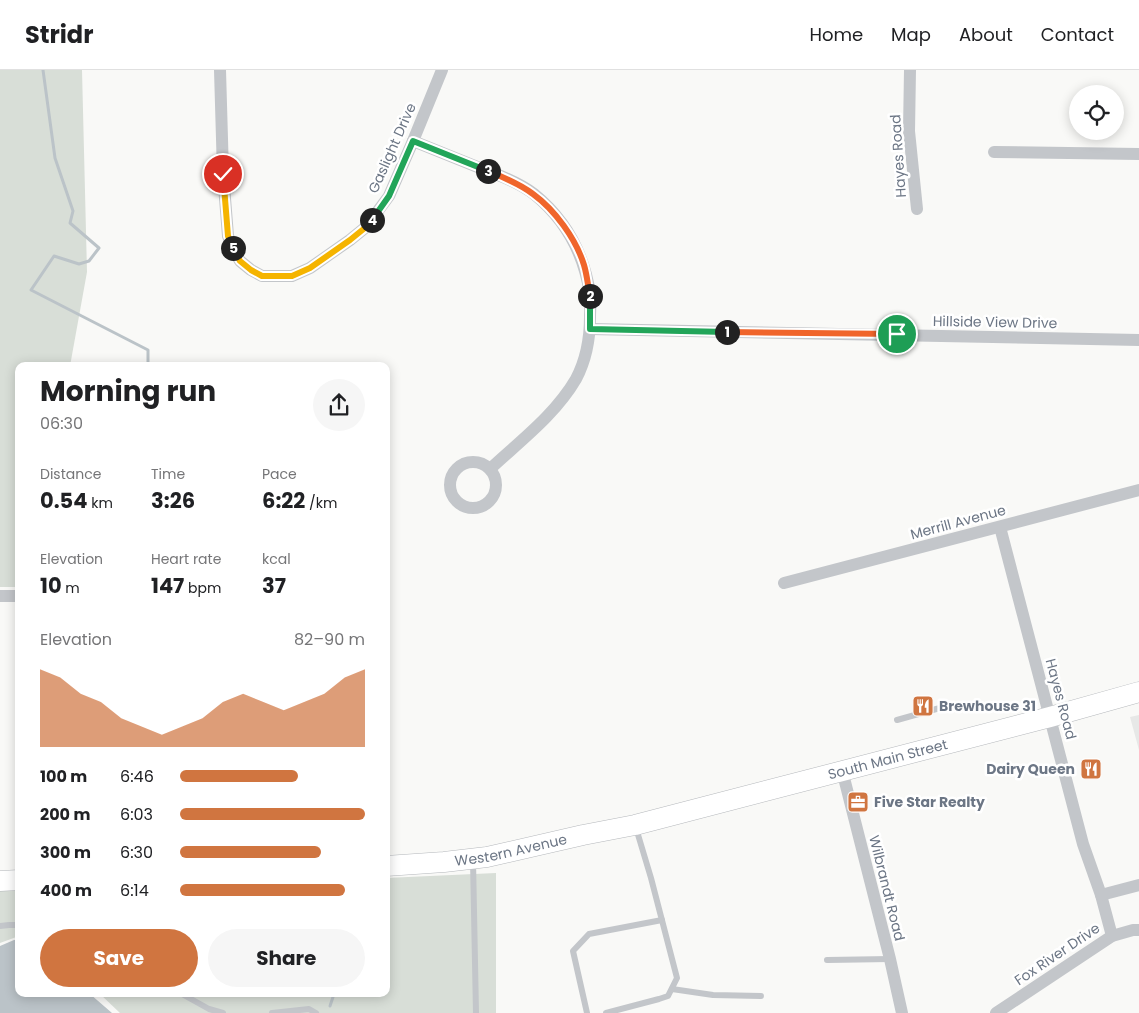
<!DOCTYPE html>
<html lang="en">
<head>
<meta charset="utf-8">
<style>
  :root { --surface:#fff; --page:#f6f6f6; --text:#202124; --muted:#757577; --line:#e0e0e0; --accent:#d07540 }
  body { margin:0; font-family:Poppins,sans-serif; background:var(--page); color:var(--text); height:100vh; display:flex; flex-direction:column; font-size:19px; white-space:nowrap }
  * { box-sizing:border-box; margin:0 }
  p { font-size:16px; color:var(--muted) }
  .icon { flex:none; width:28px; height:28px; fill:none; stroke:currentColor; stroke-width:2; stroke-linecap:round; stroke-linejoin:round }
  .map { position:relative; flex:1; overflow:hidden }
  .side { position:absolute; left:15px; top:292px; width:375px; height:635px; display:flex; flex-direction:column; background:var(--surface); border-radius:10px; box-shadow:0 2px 12px #0003 }
  .side>* { flex:none }
  .buttons { position:absolute; left:1069px; top:15px; display:grid; gap:10px }
  .buttons a { display:grid; place-items:center; width:55px; height:55px; border-radius:50%; background:var(--surface); box-shadow:0 2px 12px #0003; font-size:25px }
  .pin { position:absolute; display:grid; place-items:center; width:42px; height:42px; color:#fff; margin:-21px; border:2px solid #fff; border-radius:50%; box-shadow:0 1px 5px #0007 }
  .km { position:absolute; width:25px; height:25px; margin:-12px; border-radius:50%; background:#222; color:#fff; font-size:14px; line-height:25px; text-align:center }
  .round { display:grid; place-items:center; flex:none; width:52px; height:52px; border-radius:26px; background:var(--page) }
  .headline { display:flex; align-items:center; justify-content:space-between; height:85px; padding:0 25px }
  h1 { font-size:28px; font-weight:700; line-height:38px }
  .stats { display:grid; grid-template-columns:repeat(3,1fr); gap:8px; height:85px; padding:5px 25px }
  .stats div { display:grid; align-content:center }
  .stats b { font-size:21px; font-weight:700 }
  .stats small { font-size:14px; font-weight:400 }
  .stats p { font-size:14px }
  .chart { height:140px; padding:10px 25px }
  .chart p { display:flex; justify-content:space-between }
  .chart svg { width:100%; height:90px; margin-top:5px; fill:var(--accent); opacity:.7 }
  .button { display:flex; gap:10px; margin-top:auto; padding:10px 25px }
  .button a { flex:1; height:58px; border-radius:30px; background:var(--accent); color:#fff; font-size:20px; font-weight:700; line-height:58px; text-align:center }
  .button a+a { background:var(--page); color:var(--text) }
  ul { padding:0 25px; list-style:none; font-size:16px }
  li { display:grid; grid-template-columns:80px 60px 1fr; align-items:center; height:38px }
  li i { height:12px; border-radius:6px; background:var(--accent) }
  header { display:flex; align-items:center; gap:30px; box-sizing:border-box; height:70px; padding:0 25px; background:var(--surface); border-bottom:1px solid var(--line) }
  header strong { font-size:24px }
  nav { display:flex; gap:28px; margin-inline-start:auto; font-size:18px }
  .map>svg:first-child { display:block }
  .built { fill:#e7e8e7 }
  .green { fill:#d8ded7 }
  .water { fill:#bbc3c8 }
  .lines { fill:none; stroke-linecap:round; stroke-linejoin:round }
  .stream { stroke:#bbc3c8; stroke-width:3 }
  .primary-casing { stroke:#b5b8bc; stroke-width:21 }
  .service { stroke:#c3c6ca; stroke-width:6 }
  .minor { stroke:#c3c6ca; stroke-width:12 }
  .primary { stroke:#fff; stroke-width:20 }
  .split-1-casing { stroke:#fff; stroke-width:10 }
  .split-2-casing { stroke:#fff; stroke-width:10 }
  .split-3-casing { stroke:#fff; stroke-width:10 }
  .split-4-casing { stroke:#fff; stroke-width:10 }
  .split-5-casing { stroke:#fff; stroke-width:10 }
  .split-6-casing { stroke:#fff; stroke-width:10 }
  .split-1 { stroke:#f0652b; stroke-width:6 }
  .split-2 { stroke:#22a559; stroke-width:6 }
  .split-3 { stroke:#f0652b; stroke-width:6 }
  .split-4 { stroke:#22a559; stroke-width:6 }
  .split-5 { stroke:#f5b400; stroke-width:6 }
  .split-6 { stroke:#f5b400; stroke-width:6 }
  .labels { text-anchor:middle; dominant-baseline:central; stroke-width:5; stroke-linejoin:round; paint-order:stroke }
  .street-label { font-size:14px; fill:#6c7685; stroke:#fff }
  .poi-label { font-size:14px; font-weight:bold; fill:#6c7685; stroke:#fff; text-anchor:start }
</style>
</head>
<body>
<header>
<strong>Stridr</strong>
<nav><a>Home</a><a>Map</a><a>About</a><a>Contact</a></nav>
</header>
<div class="map">
<svg width="1139" height="943" viewBox="0 0 1139 943">
  <rect width="100%" height="100%" fill="#f9f9f7"/>
  <path class="built" d="M1139 645V680L1130 647Z"/>
  <g class="green">
    <path d="M0 0H82L87 202 70 296H19V517H0Z"/>
    <path d="M496 803V943H120L100 924H386V808Z"/>
    <path d="M19 820V866L0 873V821Z"/>
  </g>
  <path class="water" d="M14 870H19V924H90L112 943H0V876Z"/>
  <g class="lines">
    <g class="stream">
      <path d="M43 0 55 88 73 141 70 153 99 178 89 191 79 194 54 186 31 220 148 280V296"/>
      <path d="M330 936 334 924"/>
    </g>
    <g class="primary-casing">
      <g id="primary">
        <path id="s1" d="M386 796 444 792 487 787 583 765 635 755 1050 647 1139 622"/>
        <path d="M0 811 19 810"/>
      </g>
    </g>
    <g class="service">
      <path d="M897 650 947 636"/>
      <path d="M473 790 476 943"/>
      <path d="M0 856 9 855H19"/>
      <path d="M827 890 890 889"/>
      <path d="M672 919 713 925 761 926"/>
      <path d="M182 924 209 939 223 943"/>
      <path d="M272 943 309 939 316 943"/>
      <path d="M587 943 573 881 589 864 662 850"/>
      <path d="M606 943 659 929 668 926 677 908 651 808 636 758"/>
    </g>
    <g class="minor">
      <path d="M220 0 223 103 228 166 234 181 240 191 251 200 262 206H292L310 198 350 170 366 157 389 126 413 71 442 0"/>
      <path d="M910 0 909 61 917 139"/>
      <path d="M413 71C435 80 458 89 480 98 497 104 520 113 534 124 566 150 584 184 590 224 591 231 590 239 590 247 590 268 586 290 576 309 555 345 520 371 490 399"/>
      <path d="M994 82 1139 84"/>
      <path d="M590 259 1139 270"/>
      <circle cx="473" cy="415" r="23"/>
      <path d="M1000 457 1083 774 1101 825 1112 866"/>
      <path d="M784 513 1139 420"/>
      <path d="M0 526H19"/>
      <path d="M842 700 890 889 902 943"/>
      <path d="M1101 825 1139 815"/>
      <path d="M996 943 1112 866 1133 860H1139"/>
    </g>
    <use href="#primary" class="primary"/>
  </g>
  <g class="lines">
    <g class="split-1-casing">
      <path id="split-1" d="M727 262 897 264"/>
    </g>
    <g class="split-2-casing">
      <path id="split-2" d="M590 226V259L727 262"/>
    </g>
    <g class="split-3-casing">
      <path id="split-3" d="M488 101C503 107 520 114 533 124 555 140 576 169 584 195 587 205 588 216 590 226"/>
    </g>
    <g class="split-4-casing">
      <path id="split-4" d="M372 150 389 126 413 71 488 101"/>
    </g>
    <g class="split-5-casing">
      <path id="split-5" d="M233 178 240 191 251 200 262 206H292L310 198 350 170 366 157 372 150"/>
    </g>
    <g class="split-6-casing">
      <path id="split-6" d="M223 104 228 166 233 178"/>
    </g>
    <use href="#split-1" class="split-1"/>
    <use href="#split-2" class="split-2"/>
    <use href="#split-3" class="split-3"/>
    <use href="#split-4" class="split-4"/>
    <use href="#split-5" class="split-5"/>
    <use href="#split-6" class="split-6"/>
  </g>
  <defs>
    <g id="restaurant-square" transform="scale(1.125)"><rect x="-9" y="-9" width="18" height="18" rx="4" fill="#d07540" stroke="#fff"/><path d="M-5-6h1v4h1v-4h1v4h1v-4h1v5L-1.5 .5V6h-2V.5L-5-1ZM5-6V6H3V1.5H1.5Q1.5-4 5-6Z" fill="#fff"/></g>
    <g id="office-square" transform="scale(1.125)"><rect x="-9" y="-9" width="18" height="18" rx="4" fill="#d07540" stroke="#fff"/><path d="M-6-3h4V-5.5h4V-3h4V5H-6ZM-1-4.5V-3h2v-1.5ZM-6 0V1H6V0Z" fill="#fff"/></g>
  </defs>
  <g fill-rule="evenodd">
    <use href="#restaurant-square" x="923" y="636"/>
    <use href="#restaurant-square" x="1091" y="699"/>
    <use href="#office-square" x="858" y="732"/>
  </g>
  <g class="labels">
    <g class="street-label">
      <text transform="translate(392 78) rotate(-66)">Gaslight Drive</text>
      <text transform="translate(898 86) rotate(-94)">Hayes Road</text>
      <text transform="translate(995 252) rotate(1)">Hillside View Drive</text>
      <text transform="translate(958 452) rotate(-15)">Merrill Avenue</text>
      <text transform="translate(1061 629) rotate(75)">Hayes Road</text>
      <text stroke="none"><textPath href="#s1" startOffset="514">South Main Street</textPath></text>
      <text stroke="none"><textPath href="#s1" startOffset="126">Western Avenue</textPath></text>
      <text transform="translate(887 818) rotate(76)">Wilbrandt Road</text>
      <text transform="translate(1057 884) rotate(-34)">Fox River Drive</text>
    </g>
    <g class="poi-label">
      <text x="939" y="636">Brewhouse 31</text>
      <text x="1075" y="699" text-anchor="end">Dairy Queen</text>
      <text x="874" y="732">Five Star Realty</text>
    </g>
  </g>
</svg>
<div class="buttons">
<a><svg class="icon" aria-label="locate" viewBox="0 0 24 24"><circle cx="12" cy="12" r="6"/><path d="M12 2v4M12 18v4M2 12h4M18 12h4"/></svg></a>
</div>
<div class="pin" style="left:897px;top:264px;background:#1e9e55"><svg class="icon" aria-label="arrive" viewBox="0 0 24 24"><path d="M6 21V4h12l-3 4 3 4H6"/></svg></div>
<div class="pin" style="left:223px;top:104px;background:#d93025"><svg class="icon" aria-label="check" viewBox="0 0 24 24"><path d="M5 12l5 5 9-10"/></svg></div>
<b class="km" style="left:727px;top:262px">1</b>
<b class="km" style="left:590px;top:226px">2</b>
<b class="km" style="left:488px;top:101px">3</b>
<b class="km" style="left:372px;top:150px">4</b>
<b class="km" style="left:233px;top:178px">5</b>
<section class="side">
<div class="headline"><div><h1>Morning run</h1><p>06:30</p></div><a class="round"><svg class="icon" aria-label="share" viewBox="0 0 24 24"><path d="M12 15V3M7 8l5-5 5 5M5 13v7h14v-7"/></svg></a></div>
<div class="stats">
<div><p>Distance</p><b>0.54<small> km</small></b></div>
<div><p>Time</p><b>3:26</b></div>
<div><p>Pace</p><b>6:22<small> /km</small></b></div>
</div>
<div class="stats">
<div><p>Elevation</p><b>10<small> m</small></b></div>
<div><p>Heart rate</p><b>147<small> bpm</small></b></div>
<div><p>kcal</p><b>37</b></div>
</div>
<div class="chart"><p><span>Elevation</span>82–90 m</p>
<svg viewBox="0 0 160 44" preserveAspectRatio="none"><path d="M0 44V6L10 10L20 18L30 22L40 30L50 34L60 38L70 34L80 30L90 22L100 18L110 22L120 26L130 22L140 18L150 10L160 6V44z"/></svg>
</div>
<ul>
<li><b>100 m</b>6:46<i style="width:64%"></i></li>
<li><b>200 m</b>6:03<i style="width:100%"></i></li>
<li><b>300 m</b>6:30<i style="width:76%"></i></li>
<li><b>400 m</b>6:14<i style="width:89%"></i></li>
</ul>
<div class="button"><a>Save</a><a>Share</a></div>
</section>
</div>
</body>
</html>
